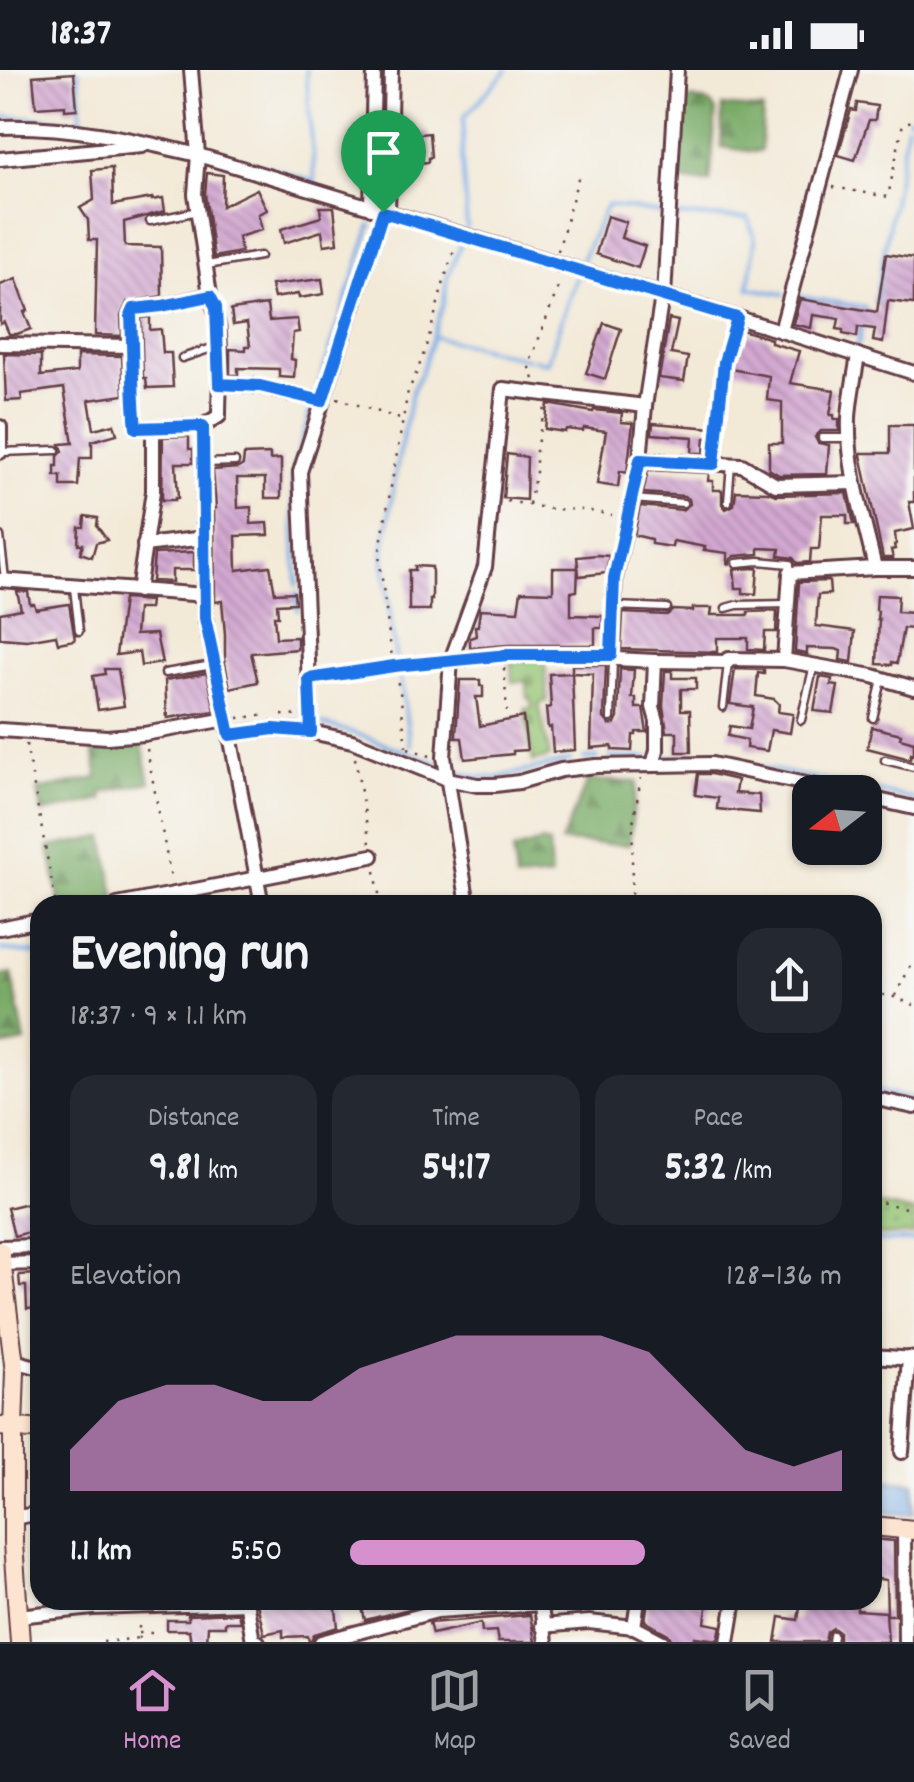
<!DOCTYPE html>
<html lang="en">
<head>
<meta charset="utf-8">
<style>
  :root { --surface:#171b24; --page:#242831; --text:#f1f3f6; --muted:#9ea1a6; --line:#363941; --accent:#d690ce }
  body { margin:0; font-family:Dekko,sans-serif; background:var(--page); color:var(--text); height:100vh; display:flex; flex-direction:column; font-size:38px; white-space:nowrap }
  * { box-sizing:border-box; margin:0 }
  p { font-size:32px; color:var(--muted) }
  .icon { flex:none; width:55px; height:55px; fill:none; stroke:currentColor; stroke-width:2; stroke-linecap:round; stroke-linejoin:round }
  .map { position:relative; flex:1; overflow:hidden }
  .details { position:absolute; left:30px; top:825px; width:852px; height:715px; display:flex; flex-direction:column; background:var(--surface); border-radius:30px; box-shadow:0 2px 8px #0004 }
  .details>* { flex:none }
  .needle { width:65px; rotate:253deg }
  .buttons { position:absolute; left:792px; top:705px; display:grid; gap:20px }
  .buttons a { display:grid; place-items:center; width:90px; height:90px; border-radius:20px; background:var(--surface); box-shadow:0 2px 8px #0004; font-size:50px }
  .pin { position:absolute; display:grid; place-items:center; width:85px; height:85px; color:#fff; margin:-102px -42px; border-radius:50% 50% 50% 0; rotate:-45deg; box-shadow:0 0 10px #0007 }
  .pin .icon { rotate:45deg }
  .round { display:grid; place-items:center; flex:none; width:105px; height:105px; border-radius:30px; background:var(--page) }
  .headline { display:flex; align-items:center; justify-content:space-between; height:170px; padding:0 40px }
  h1 { font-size:55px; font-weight:700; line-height:75px }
  .figures { display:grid; grid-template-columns:repeat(3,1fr); gap:15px; height:170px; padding:10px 40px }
  .figures div { display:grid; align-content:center; border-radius:25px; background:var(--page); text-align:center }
  .figures b { font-size:42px; font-weight:700 }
  .figures small { font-size:28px; font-weight:400 }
  .figures p { font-size:28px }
  .chart { height:280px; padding:20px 40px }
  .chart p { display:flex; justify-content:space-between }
  .chart svg { width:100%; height:180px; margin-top:10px; fill:var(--accent); opacity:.7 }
  ul { padding:0 40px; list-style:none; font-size:32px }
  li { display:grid; grid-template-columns:160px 120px 1fr; align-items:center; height:75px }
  li i { height:25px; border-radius:12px; background:var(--accent) }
  .status { display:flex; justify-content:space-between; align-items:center; height:70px; padding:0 50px; background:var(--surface); direction:ltr }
  .status svg { height:28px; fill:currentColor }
  .dock { display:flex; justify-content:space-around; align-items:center; height:140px; border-top:2px solid var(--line); background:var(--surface); font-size:28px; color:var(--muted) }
  .dock a { display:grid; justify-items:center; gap:5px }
  .dock .active { color:var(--accent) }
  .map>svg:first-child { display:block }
  .grass { fill:url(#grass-dots); stroke:#707250; stroke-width:2.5 }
  .forest { fill:url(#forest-firs); stroke:#616448; stroke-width:2.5 }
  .cemetery { fill:url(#cemetery-stones); stroke:#707250; stroke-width:2.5 }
  .water { fill:#79ace5; stroke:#626688; stroke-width:2.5 }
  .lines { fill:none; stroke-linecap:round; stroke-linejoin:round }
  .stream { stroke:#79ace5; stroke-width:4 }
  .building { fill:url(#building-back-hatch) }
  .service-casing { stroke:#633d45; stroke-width:11 }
  .minor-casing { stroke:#633d45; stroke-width:18 }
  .secondary-casing { stroke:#633d45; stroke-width:22 }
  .path { stroke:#633d45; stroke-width:2.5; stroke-dasharray:2.5 8; stroke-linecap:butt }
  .service { stroke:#fff; stroke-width:6 }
  .minor { stroke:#fff; stroke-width:12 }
  .secondary { stroke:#fde4d1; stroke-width:18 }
  .route-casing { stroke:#fff; stroke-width:20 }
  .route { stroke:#1a73e8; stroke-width:12 }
</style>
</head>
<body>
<div class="status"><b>18:37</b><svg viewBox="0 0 49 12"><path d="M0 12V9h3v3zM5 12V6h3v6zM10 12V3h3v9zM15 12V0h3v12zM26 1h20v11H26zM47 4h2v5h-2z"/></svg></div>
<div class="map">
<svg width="914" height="1572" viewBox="0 0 914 1572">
  <defs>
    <pattern id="grass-dots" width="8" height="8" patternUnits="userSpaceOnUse" patternTransform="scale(2.5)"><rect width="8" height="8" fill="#95c574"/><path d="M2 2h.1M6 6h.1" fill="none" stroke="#7c9f5f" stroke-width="1.8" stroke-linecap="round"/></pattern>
    <pattern id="forest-firs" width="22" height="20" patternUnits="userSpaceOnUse" patternTransform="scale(2.5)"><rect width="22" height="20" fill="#78aa66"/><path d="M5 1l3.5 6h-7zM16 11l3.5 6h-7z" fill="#648a54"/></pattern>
    <pattern id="cemetery-stones" width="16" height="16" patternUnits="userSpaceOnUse" patternTransform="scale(2.5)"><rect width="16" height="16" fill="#95c574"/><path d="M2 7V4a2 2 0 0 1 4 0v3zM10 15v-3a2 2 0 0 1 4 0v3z" fill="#7c9f5f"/></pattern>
    <pattern id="building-back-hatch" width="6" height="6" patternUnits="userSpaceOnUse" patternTransform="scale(2.5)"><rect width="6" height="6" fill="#d3a9d1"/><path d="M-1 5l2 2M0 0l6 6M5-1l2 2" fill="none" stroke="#ad89aa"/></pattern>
  </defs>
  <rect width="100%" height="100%" fill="#f6f6f2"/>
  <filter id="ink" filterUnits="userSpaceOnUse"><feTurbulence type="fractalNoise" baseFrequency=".01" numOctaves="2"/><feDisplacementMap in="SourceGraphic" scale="20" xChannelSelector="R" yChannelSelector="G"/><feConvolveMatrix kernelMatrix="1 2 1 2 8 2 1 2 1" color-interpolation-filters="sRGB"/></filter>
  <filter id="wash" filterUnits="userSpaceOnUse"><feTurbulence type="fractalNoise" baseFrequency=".0048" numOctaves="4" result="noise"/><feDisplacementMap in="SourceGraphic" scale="40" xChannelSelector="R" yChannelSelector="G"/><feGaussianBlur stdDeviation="2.25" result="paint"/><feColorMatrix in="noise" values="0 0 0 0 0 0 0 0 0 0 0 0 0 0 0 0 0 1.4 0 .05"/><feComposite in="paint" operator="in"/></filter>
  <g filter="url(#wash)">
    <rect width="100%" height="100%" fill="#f3e9d7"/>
    <path class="grass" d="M872 1133 914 1142V1165H873Z"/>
    <g class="forest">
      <path d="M680 29C694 30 710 28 716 42L710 112 676 111Z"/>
      <path d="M722 36 763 40 761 80 755 82 721 77Z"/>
      <path d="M142 673 150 712 102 723 103 730 42 743 38 720 98 708 92 674 125 676Z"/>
      <path d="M588 710 637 712 629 775 561 772Z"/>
      <path d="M104 767 116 830 93 835H60L49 777Z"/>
      <path d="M541 772 549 774 551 807 516 810 513 781Z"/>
      <path d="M12 904 25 972 0 977V906Z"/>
    </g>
    <path class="cemetery" d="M545 589 547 631 539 634 550 687 533 692 525 639 532 638 531 628H527L526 611 512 612 511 591Z"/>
    <path class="water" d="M872 1409 914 1413V1443L910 1445 873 1441Z"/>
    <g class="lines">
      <g class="stream">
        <path d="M78 0 82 51"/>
        <path d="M0 47C64 46 126 57 188 74"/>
        <path d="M908 48 914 47"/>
        <path d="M207 79 315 112 306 0"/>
        <path d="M379 130 382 0"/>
        <path d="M674 146 748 148 755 170 749 218 784 224"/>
        <path d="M467 158 462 90 464 47 507 0"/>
        <path d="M580 194 607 135 664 144"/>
        <path d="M796 226 865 237 864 244"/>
        <path d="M875 233 907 55"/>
        <path d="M435 267 528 289"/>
        <path d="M855 277 859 272 862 253"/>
        <path d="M534 289 547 293 576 207"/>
        <path d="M318 317 371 155"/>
        <path d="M294 395 312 337"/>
        <path d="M292 404 297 515"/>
        <path d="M297 523 298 540"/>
        <path d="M299 567 300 579"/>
        <path d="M300 584 302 642"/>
        <path d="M396 592 383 485 396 401 412 321 420 305 433 267 444 231 447 208 462 172"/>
        <path d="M399 599 410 675"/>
        <path d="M232 654 250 651H298"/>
        <path d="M322 654 354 663 439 694"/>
        <path d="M31 668 61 670"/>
        <path d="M659 687 716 688 914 729"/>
        <path d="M610 688H649"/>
        <path d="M584 689 597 688"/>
        <path d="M454 700 477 707 496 708 570 691"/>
        <path d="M0 880 40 884"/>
        <path d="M872 1020 914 1030"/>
        <path d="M872 1171H914"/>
        <path d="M14 1183H40"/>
        <path d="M872 1381 884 1383"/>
      </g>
    </g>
    <g id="blocks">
      <g class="building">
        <path d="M74 3 77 39 65 40V35L36 37 33 6Z"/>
        <path d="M857 33 877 36 875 50H869L855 90 838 85 851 40 856 41Z"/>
        <path d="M429 63 431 87 428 88V92L412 94 409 65Z"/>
        <path d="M112 98 113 135 152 128V130L163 128 165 141 124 152 125 176 161 177 162 226 127 232 121 246 122 266 95 265 97 170H89L88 150 80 138 94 130 92 100Z"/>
        <path d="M207 103 223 105 222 136 257 119 267 140 258 144 262 160 238 167 241 182 214 187 205 124Z"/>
        <path d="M320 137H334L338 173 324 175 322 161 284 173 281 159 321 147Z"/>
        <path d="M607 146 626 152 621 168 645 176 638 198 596 184Z"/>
        <path d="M886 184 914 188V234L888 231 883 273 873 271 875 259 858 257 857 267 843 264V260L837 259 839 249 834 248 813 245 811 258 793 254 800 229 877 242Z"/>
        <path d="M16 209 28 241 24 242 31 259 17 264H9L4 252 0 254V215Z"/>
        <path d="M322 209 324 224 299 228 298 224 274 228 271 215Z"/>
        <path d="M267 235 269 251 297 249 299 262 293 263 291 289 295 290 294 308 279 307V299L238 298V305H230V279L246 280V276H250L247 253 233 255 231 240Z"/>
        <path d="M150 247V260L161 259 163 283H171L173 317 147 318 146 308H143L141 248Z"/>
        <path d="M669 249 678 251 671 284 688 287 684 311 659 308Z"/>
        <path d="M604 253 621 259 605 309 586 303Z"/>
        <path d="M735 258 771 269V273L799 281 790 313 834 320 830 345H834V349H839V361H821L815 367 818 373 829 375 827 404 779 405 769 399V373H782V332L767 330 769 306 725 298Z"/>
        <path d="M4 284 41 285V306L77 302V285L122 286 124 325 89 330 94 359 114 354 117 364 92 371V388H80L78 416H61V406H55V396H58V386L63 381 60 374 73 373 64 318 21 324 22 330 6 331Z"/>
        <path d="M548 334 593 342 594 340 622 343 621 352 633 353 627 403 620 401 618 417 597 414 606 361 584 358 583 361 566 359 565 362 545 359Z"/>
        <path d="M653 353 712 358 711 368H705L704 383H692L693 367 652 364Z"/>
        <path d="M890 355H914V432H909L914 459 895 463 896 474 894 475 895 479 891 480 893 488H883L861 385V383H890Z"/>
        <path d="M189 366V379H193V393H176L178 428H175V430H162L163 367Z"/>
        <path d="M270 384V390L281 389V428H265V408H237L238 438 251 437V454L268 453 269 465 236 466 237 500 270 496 275 523 294 522 295 533 277 534 278 546H274L276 568 297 567V579L251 583 258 612 230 618 225 593V564L222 531 215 532 214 438H216L213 400 238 398 243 395 244 385Z"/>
        <path d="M507 384 527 387 526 430 503 428Z"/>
        <path d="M648 400 709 403 708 411H713V420H722V434L726 439 734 435 736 421 768 422 776 425 847 423 854 454H847V445H822L819 479H811L810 492 797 493 793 488 779 486 780 479 759 478V484L735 486 731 489 730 494H728V483L704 480 705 477 673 471 672 477 651 474V469L634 465 640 436 682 440 690 434 689 429 684 426 643 423Z"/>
        <path d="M85 446 98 448 97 456 107 470 96 473 92 487 80 483 83 474H78L79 457H84Z"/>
        <path d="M194 482V500H172V512L152 511 154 484Z"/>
        <path d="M597 485 609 486 606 503 579 506 577 487Z"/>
        <path d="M415 496 432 497V530H430V540H409V500H415Z"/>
        <path d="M553 498H578L577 521 571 522V545L603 546 602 558H595V575H508L470 578V568L476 566 475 556H478L480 539 518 541 521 521 553 522Z"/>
        <path d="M758 498 756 524 743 523V518H736L734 499Z"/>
        <path d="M829 511 830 524 818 525 816 556 855 561 852 592 840 590 841 581 836 579 807 578V584L795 582 799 512Z"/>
        <path d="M17 521 28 522 30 534H34L36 539 69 534 75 570 58 573 56 565 27 570 0 568V543L21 539Z"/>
        <path d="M877 525 898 526 897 542 914 543V559L903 558 897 593 892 592V595L877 594 879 549H877L878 541 876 540Z"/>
        <path d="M123 529 150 531 149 539H137L135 565 156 564 162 593 141 596 139 582 116 585Z"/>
        <path d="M693 538H712L711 545H748V542L777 541 776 562H765L764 580 748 579V568H717V582L621 579 623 543 667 545 673 540 693 541Z"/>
        <path d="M572 595H606L604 648 610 655 615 654 618 648 620 599 634 600 632 628H636V638H643L647 662H636V665H633L632 681 612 680V676L591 678 593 604 572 603Z"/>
        <path d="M104 599H118L124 636 98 640 93 606 105 604Z"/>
        <path d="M735 599 764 600V604L758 603 756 626 774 629 779 634 778 642 793 644 790 663 771 660 767 681 746 678 747 670 728 666 730 656 749 659 753 637 730 634Z"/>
        <path d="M665 601H672V608H696V619H681V640H690L691 682H677V662H667L663 636Z"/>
        <path d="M207 603 215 641 167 648 165 610Z"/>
        <path d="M572 603 575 680 553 682 551 657 548 658 546 638 551 637 549 604Z"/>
        <path d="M820 607 832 609 831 615 838 616 833 643 814 641Z"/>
        <path d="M460 610H480V616H483V627H476L480 656 523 647 527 680 513 681V684L465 689 462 668H456V665Z"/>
        <path d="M872 657 901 664 900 668 914 672V685L911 684 910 689 867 678Z"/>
        <path d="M698 704H711L737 710 735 723 759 725 760 743 717 739 718 728 695 725Z"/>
        <path d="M27 1133 33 1161 14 1166 7 1138Z"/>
        <path d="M40 1204V1238L27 1239 26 1216H20L19 1205Z"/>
        <path d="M872 1469 894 1471 895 1545H887L886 1510 872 1508Z"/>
        <path d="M269 1530H335L338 1557 318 1563 313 1566 311 1572H309L308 1566 283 1567V1560L264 1564 257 1533Z"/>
        <path d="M360 1530H385L386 1534 406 1530 441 1531 365 1550Z"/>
        <path d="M648 1530H708L705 1553 721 1556 718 1570 695 1567 694 1572H673L668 1564 645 1551Z"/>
        <path d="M801 1530H812L811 1535 832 1538 835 1530H857V1540L886 1542 888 1572H839V1562L833 1558 827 1562 825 1572H776L780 1547 798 1550Z"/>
        <path d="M238 1543 240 1552H225V1556H208L207 1572H191L189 1560H167V1550H188V1545Z"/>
        <path d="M530 1545 535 1572H498L496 1561 482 1562 481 1553 432 1564 429 1553Z"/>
      </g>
    </g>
  </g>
  <g filter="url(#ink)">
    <use href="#blocks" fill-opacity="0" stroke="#633d45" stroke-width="2.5"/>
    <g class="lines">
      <g class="service-casing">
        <g id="service">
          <path d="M150 151 198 141"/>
          <path d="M207 195 260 186"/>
          <path d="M182 288 218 276"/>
          <path d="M822 368H850"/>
          <path d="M1 382 56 380"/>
          <path d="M204 393 235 392"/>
          <path d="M633 429 683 433"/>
          <path d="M728 432 731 394"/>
          <path d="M0 466 5 509"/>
          <path d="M737 493 759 491 790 494V503"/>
          <path d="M74 518 79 561"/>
          <path d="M614 536 667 538"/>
          <path d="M726 538 737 535 788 534"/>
          <path d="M165 603 213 595"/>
          <path d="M723 637 728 593"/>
          <path d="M611 648 613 590"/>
          <path d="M873 648 882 610"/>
          <path d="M801 650 814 595"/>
          <path d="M885 690 914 697"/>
          <path d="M832 1572 833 1565"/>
        </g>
      </g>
      <g class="minor-casing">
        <g id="minor">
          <path d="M191 0 198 85 195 124 210 225C225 258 219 310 219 346L203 356 205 548 230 665 262 835"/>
          <path d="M0 57C69 55 131 69 198 85L781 261 914 303"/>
          <path d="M0 89 142 76"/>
          <path d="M371 138 374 0"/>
          <path d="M388 143 391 0"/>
          <path d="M664 226 677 0"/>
          <path d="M781 261 851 0"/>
          <path d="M0 274 133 276"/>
          <path d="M858 285C855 306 850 327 849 348 847 398 864 449 875 498L790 503 784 590 873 606 914 618"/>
          <path d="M219 314 259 316 323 331"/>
          <path d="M203 356 136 358C132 321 133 283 131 246L134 239 162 236 210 225"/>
          <path d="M0 357V382"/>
          <path d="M640 390 742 395 776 415 855 413"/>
          <path d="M144 475 205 468"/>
          <path d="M875 498H914"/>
          <path d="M0 510 206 525"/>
          <path d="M138 521 153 421V358"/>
          <path d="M451 590 508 585H611"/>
          <path d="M655 591 728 592V589L784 590"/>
          <path d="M0 660 107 667 144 664 227 649"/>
          <path d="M311 662 300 402 383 142"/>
          <path d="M230 665 274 659 311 662 352 671 447 709 477 715H495L519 712 561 700 596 696 712 694 844 722"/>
          <path d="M653 695 657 680V651L653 637 655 591 616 589 611 585 615 508 640 390 645 336 662 226"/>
          <path d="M865 727 914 738"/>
          <path d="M117 835 372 786"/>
          <path d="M468 835 444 687 451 590 485 497 503 319 645 336"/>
          <path d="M0 858 40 850"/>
          <path d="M872 1028 914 1037"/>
          <path d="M0 1177 40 1176"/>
          <path d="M0 1194 40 1193"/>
          <path d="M872 1286 914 1289"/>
          <path d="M14 1291 40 1298"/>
          <path d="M902 1382 909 1288"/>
          <path d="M13 1448 40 1443"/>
          <path d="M904 1459 905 1572"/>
          <path d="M246 1530 253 1571 258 1572"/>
          <path d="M540 1530 546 1572"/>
          <path d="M638 1530 634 1557 663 1572"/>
          <path d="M18 1546 93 1538 247 1533"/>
          <path d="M542 1556 589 1552 634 1557"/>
          <path d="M321 1572 437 1541 540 1534"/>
          <path d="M728 1572 735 1530"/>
        </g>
      </g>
      <g class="secondary-casing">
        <g id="secondary">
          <path d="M0 1181 15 1302 13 1357V1473L20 1572"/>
          <path d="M0 1356 40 1360"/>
          <path d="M872 1456 914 1460"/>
        </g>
      </g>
      <g class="path">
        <path d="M833 117 888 127 903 53 914 51"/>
        <path d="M558 181 580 101"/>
        <path d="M534 309 529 295 559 215"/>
        <path d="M337 328 400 349"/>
        <path d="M715 382 724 292 732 262"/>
        <path d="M507 431 551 439 585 440 612 445"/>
        <path d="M529 434 536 402V379L545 338"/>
        <path d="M504 598 507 641"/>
        <path d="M324 607 440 592"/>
        <path d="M282 645 299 646"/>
        <path d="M238 648 269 645"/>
        <path d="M26 674 56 835"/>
        <path d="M406 677 400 621 393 596 379 485 408 321C432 275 437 223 456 176"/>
        <path d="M408 678 433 687"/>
        <path d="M147 679 171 809"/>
        <path d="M355 688 370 773"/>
        <path d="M375 801 381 835"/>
        <path d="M631 835 633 753 641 708"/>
        <path d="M872 923 894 927 914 935"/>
        <path d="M895 926 914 889"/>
        <path d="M872 1130 914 1140"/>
        <path d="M139 1556V1572"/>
        <path d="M139 1563H152"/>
        <path d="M103 1572 139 1568"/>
      </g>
      <use href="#service" class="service"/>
      <use href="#minor" class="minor"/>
      <use href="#secondary" class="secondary"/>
    </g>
  </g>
  <g class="lines" filter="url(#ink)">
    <g class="route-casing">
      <path id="route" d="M383 142 737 248 724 292 714 394 640 390 614 508 611 585H508L394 596 309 609 311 662 274 659 230 665 205 548 203 356 136 358C132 321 133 283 131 246L134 239 162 236 210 226 216 237 219 314 260 316 322 331Z"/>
    </g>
    <use href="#route" class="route"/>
  </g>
</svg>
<div class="buttons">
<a><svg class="needle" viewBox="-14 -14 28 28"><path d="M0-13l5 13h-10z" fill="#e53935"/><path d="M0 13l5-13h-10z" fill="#9ea1a6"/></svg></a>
</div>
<div class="pin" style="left:383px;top:142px;background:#1e9e55"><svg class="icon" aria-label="arrive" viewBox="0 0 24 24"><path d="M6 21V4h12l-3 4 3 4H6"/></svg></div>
<section class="details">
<div class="headline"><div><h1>Evening run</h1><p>18:37 · 9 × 1.1 km</p></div><a class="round"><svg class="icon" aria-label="share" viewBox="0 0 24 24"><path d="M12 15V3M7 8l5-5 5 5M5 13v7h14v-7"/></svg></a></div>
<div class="figures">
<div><p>Distance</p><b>9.81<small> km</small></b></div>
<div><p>Time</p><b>54:17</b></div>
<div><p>Pace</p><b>5:32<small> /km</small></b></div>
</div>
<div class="chart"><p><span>Elevation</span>128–136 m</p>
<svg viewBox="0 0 160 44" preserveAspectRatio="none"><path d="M0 44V34L10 22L20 18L30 18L40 22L50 22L60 14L70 10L80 6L90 6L100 6L110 6L120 10L130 22L140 34L150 38L160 34V44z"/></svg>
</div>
<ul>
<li><b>1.1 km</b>5:50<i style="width:60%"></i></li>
</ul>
</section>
</div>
<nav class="dock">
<a class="active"><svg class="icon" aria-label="home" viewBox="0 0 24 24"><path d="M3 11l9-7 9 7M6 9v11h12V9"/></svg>Home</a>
<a><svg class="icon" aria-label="map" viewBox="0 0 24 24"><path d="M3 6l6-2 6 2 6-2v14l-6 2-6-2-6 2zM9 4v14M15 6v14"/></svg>Map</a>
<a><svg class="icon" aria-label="saved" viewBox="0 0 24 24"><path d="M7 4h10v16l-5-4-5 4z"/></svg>Saved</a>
</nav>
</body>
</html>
